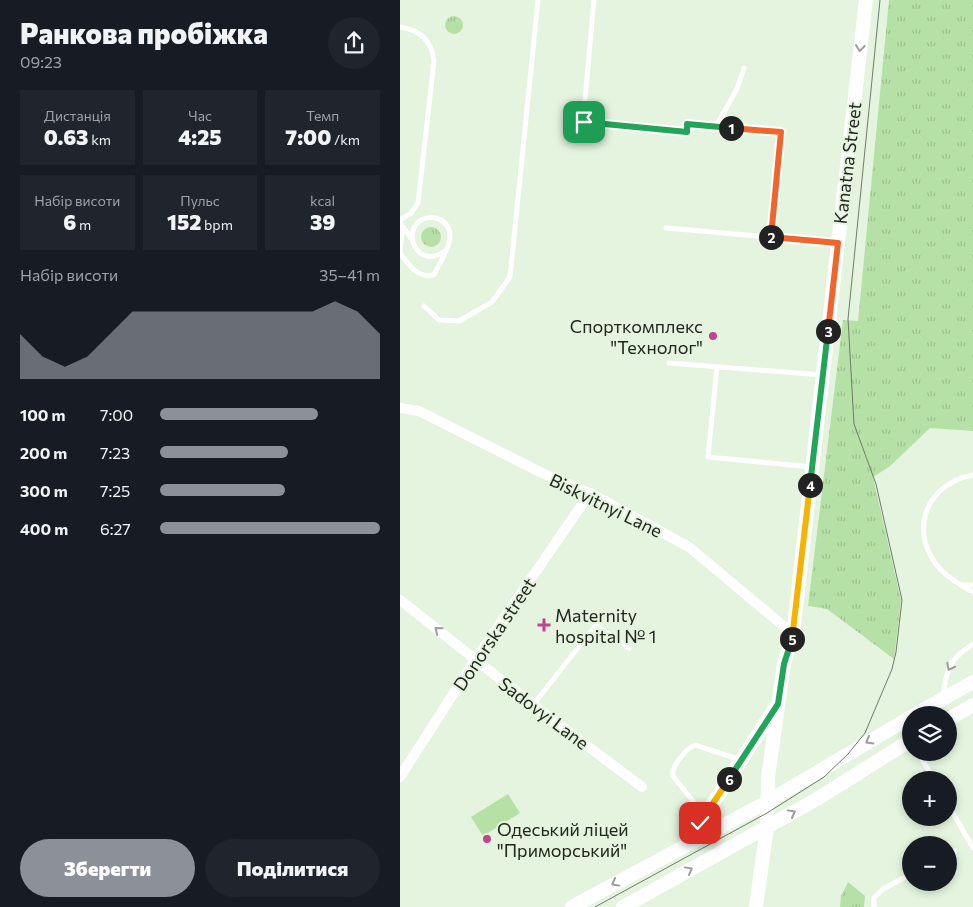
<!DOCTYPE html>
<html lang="uk">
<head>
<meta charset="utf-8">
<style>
  :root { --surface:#171b24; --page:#20242c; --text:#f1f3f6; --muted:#9ea1a6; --accent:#8c9099 }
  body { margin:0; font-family:Commissioner,sans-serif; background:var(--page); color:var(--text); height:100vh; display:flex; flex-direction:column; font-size:19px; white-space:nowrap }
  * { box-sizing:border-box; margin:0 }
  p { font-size:16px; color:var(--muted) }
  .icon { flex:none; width:28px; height:28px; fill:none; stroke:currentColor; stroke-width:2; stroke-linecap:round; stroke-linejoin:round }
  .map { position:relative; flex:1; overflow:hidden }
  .panel { display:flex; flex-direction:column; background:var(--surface); width:400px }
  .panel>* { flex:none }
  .fabs { position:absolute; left:502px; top:706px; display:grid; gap:10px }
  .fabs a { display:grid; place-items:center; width:55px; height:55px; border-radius:50%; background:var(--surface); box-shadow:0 2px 8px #0003; font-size:25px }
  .pin { position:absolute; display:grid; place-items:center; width:42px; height:42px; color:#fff; margin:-21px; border-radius:10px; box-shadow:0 2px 8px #0006 }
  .km { position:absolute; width:25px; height:25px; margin:-12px; border-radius:50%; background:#222; color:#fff; font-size:14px; line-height:25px; text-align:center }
  .round { display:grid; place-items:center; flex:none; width:52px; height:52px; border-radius:26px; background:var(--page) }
  .overview { display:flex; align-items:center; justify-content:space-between; height:85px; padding:0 20px }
  h1 { font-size:28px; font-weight:800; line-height:38px }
  .figures { display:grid; grid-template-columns:repeat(3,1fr); gap:8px; height:85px; padding:5px 20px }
  .figures div { display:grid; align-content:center; border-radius:0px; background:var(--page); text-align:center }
  .figures b { font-size:21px; font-weight:800 }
  .figures small { font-size:14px; font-weight:400 }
  .figures p { font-size:14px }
  .chart { height:140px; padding:10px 20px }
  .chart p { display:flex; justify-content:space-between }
  .chart svg { width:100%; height:90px; margin-top:5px; fill:var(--accent); opacity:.7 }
  .button { display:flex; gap:10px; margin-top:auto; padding:10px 20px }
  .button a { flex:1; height:58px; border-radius:30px; background:var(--accent); color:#fff; font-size:20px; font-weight:800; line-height:58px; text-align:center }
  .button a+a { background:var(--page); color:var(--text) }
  ul { padding:0 20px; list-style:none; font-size:16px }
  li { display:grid; grid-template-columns:80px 60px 1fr; align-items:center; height:38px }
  li i { height:12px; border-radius:6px; background:var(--accent) }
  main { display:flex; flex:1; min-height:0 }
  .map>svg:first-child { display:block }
  .grass { fill:url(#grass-tufts) }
  .pitch { fill:#b6e1a6 }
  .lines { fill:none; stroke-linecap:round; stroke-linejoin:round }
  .lane { stroke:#fff; stroke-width:5 }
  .street { stroke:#fff; stroke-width:10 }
  .secondary { stroke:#fff; stroke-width:14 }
  .tram { stroke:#707a6d; stroke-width:1 }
  .oneway { stroke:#9b9e9a }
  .split-1-casing { stroke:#fff; stroke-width:10 }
  .split-2-casing { stroke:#fff; stroke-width:10 }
  .split-3-casing { stroke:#fff; stroke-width:10 }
  .split-4-casing { stroke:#fff; stroke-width:10 }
  .split-5-casing { stroke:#fff; stroke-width:10 }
  .split-6-casing { stroke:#fff; stroke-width:10 }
  .split-7-casing { stroke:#fff; stroke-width:10 }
  .split-1 { stroke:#22a559; stroke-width:6 }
  .split-2 { stroke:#f0652b; stroke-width:6 }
  .split-3 { stroke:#f0652b; stroke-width:6 }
  .split-4 { stroke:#22a559; stroke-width:6 }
  .split-5 { stroke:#f5b400; stroke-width:6 }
  .split-6 { stroke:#22a559; stroke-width:6 }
  .split-7 { stroke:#f5b400; stroke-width:6 }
  .poi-dot { fill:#c3438f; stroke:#e4f4de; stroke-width:2 }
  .labels { text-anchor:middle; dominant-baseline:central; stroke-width:4; stroke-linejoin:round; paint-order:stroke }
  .street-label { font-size:18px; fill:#21271f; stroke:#e4f4de }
  .poi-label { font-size:18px; fill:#21271f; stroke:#e4f4de; text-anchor:start }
</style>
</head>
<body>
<main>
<section class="panel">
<div class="overview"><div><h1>Ранкова пробіжка</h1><p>09:23</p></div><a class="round"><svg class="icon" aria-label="share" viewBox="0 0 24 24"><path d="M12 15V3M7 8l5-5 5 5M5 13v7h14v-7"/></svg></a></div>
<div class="figures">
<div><p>Дистанція</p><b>0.63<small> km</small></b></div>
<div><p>Час</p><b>4:25</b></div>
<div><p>Темп</p><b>7:00<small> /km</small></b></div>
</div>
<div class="figures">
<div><p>Набір висоти</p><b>6<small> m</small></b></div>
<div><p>Пульс</p><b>152<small> bpm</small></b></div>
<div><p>kcal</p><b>39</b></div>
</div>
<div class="chart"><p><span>Набір висоти</span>35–41 m</p>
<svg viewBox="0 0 160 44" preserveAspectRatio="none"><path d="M0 44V22L10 33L20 38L30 33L40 22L50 11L60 11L70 11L80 11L90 11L100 11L110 11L120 11L130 11L140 6L150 11L160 22V44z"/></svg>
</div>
<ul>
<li><b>100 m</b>7:00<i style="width:72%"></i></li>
<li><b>200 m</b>7:23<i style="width:58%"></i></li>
<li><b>300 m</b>7:25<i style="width:57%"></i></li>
<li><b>400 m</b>6:27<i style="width:100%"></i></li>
</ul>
<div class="button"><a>Зберегти</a><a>Поділитися</a></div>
</section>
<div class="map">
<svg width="573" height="907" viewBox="0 0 573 907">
  <defs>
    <pattern id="grass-tufts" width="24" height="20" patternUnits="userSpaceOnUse" patternTransform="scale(1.25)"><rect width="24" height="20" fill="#b6e1a6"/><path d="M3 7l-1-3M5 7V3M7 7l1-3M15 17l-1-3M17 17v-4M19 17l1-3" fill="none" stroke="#9cc18e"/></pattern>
  </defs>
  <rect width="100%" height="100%" fill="#e4f4de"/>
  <g class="grass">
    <path d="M489 0H573V431L530 428 489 467 473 477 501 600 494 659 427 609 408 606 443 320 458 321Z"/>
    <circle cx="54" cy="25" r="9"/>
    <circle cx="31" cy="237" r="10"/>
    <path d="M448 882 465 896 464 907H440L441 896Z"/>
  </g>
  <path class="pitch" d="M108 794 120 813 83 836 71 817Z"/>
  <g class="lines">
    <g class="lane">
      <path d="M194 0 183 122 287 132V124L316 126 337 89 344 68"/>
      <path d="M0 27C20 30 32 41 34 61L18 203 11 213 0 220"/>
      <path d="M316 126 381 132 371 237"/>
      <path d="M0 223 11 238"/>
      <path d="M266 228 437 243"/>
      <path d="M0 251 3 227"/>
      <path d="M0 253C10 266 17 278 34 275 41 259 62 233 41 220 36 217 29 217 23 219 0 230 17 271 45 251"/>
      <path d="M24 306 39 320 59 321 92 302 110 277 138 0"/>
      <path d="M269 363 422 375"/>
      <path d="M317 367 308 457 412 467"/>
      <path d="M573 475C525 484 507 533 541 570 550 579 562 586 573 592"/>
      <path d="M561 585H573"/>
      <path d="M543 697C546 670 549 659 573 644"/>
      <path d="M133 705 196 625 229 648"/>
      <path d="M518 752 534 780"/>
      <path d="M549 806 573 848"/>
      <path d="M304 815 273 776C271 766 286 749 295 745L341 760"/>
      <path d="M549 854 555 851"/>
      <path d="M474 907V898L483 889 511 874"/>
    </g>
    <g class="street">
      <path d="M0 408 19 411 144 474 190 493 289 547 393 634"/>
      <path d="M0 600 133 705 242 787"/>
      <path d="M0 777 75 660 190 493"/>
    </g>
    <g class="secondary">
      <path d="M514 715 573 682"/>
      <path d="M549 719 573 705"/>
      <path d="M287 843 375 708"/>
      <path d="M172 907 367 802 511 717"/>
      <path d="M223 907 417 799 511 740"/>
      <path d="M356 907 367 827 368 777 384 664 393 634 466 0"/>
    </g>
    <path class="tram" d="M195 907 367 813 424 777 448 754 465 733 492 669 496 652 502 600 476 484 454 424 448 319 480 0"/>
  </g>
  <defs><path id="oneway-chevron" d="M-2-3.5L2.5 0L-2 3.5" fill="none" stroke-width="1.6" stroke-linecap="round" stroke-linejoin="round" transform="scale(1.25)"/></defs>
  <g class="oneway">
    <use href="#oneway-chevron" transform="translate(460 48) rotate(97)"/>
    <use href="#oneway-chevron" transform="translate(38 630) rotate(-141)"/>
    <use href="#oneway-chevron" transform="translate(550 667) rotate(117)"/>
    <use href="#oneway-chevron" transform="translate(469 741) rotate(150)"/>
    <use href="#oneway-chevron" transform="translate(392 813) rotate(-29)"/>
    <use href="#oneway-chevron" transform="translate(289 870) rotate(-29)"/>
    <use href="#oneway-chevron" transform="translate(215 883) rotate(151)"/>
  </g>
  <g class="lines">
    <g class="split-1-casing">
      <path id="split-1" d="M184 122 287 132V124L331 128"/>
    </g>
    <g class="split-2-casing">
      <path id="split-2" d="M331 128 381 132 371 237"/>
    </g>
    <g class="split-3-casing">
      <path id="split-3" d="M371 237 438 243 428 331"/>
    </g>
    <g class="split-4-casing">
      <path id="split-4" d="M410 485 428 331"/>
    </g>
    <g class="split-5-casing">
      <path id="split-5" d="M392 639 410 485"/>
    </g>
    <g class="split-6-casing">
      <path id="split-6" d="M329 779 378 704 384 664 392 639"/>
    </g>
    <g class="split-7-casing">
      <path id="split-7" d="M300 823 329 779"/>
    </g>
    <use href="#split-1" class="split-1"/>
    <use href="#split-2" class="split-2"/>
    <use href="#split-3" class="split-3"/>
    <use href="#split-4" class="split-4"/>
    <use href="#split-5" class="split-5"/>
    <use href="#split-6" class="split-6"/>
    <use href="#split-7" class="split-7"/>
  </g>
  <g class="poi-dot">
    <circle cx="313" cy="336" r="5"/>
    <path d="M141.5 617.5h5v5h5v5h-5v5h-5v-5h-5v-5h5z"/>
    <circle cx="87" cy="839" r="5"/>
  </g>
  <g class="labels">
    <g class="street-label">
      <text transform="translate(447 163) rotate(-83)">Kanatna Street</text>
      <text transform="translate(206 505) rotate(26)">Biskvitnyi Lane</text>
      <text transform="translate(94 634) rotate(-56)">Donorska street</text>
      <text transform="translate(144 713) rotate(37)">Sadovyi Lane</text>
    </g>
    <g class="poi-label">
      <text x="303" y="326" text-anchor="end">Спорткомплекс<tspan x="303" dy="21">"Технолог"</tspan></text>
      <text x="155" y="615">Maternity<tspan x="155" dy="21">hospital № 1</tspan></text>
      <text x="97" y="829">Одеський ліцей<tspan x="97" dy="21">"Приморський"</tspan></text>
    </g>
  </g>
</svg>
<div class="fabs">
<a><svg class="icon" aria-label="layers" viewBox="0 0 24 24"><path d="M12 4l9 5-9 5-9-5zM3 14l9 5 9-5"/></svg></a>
<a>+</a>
<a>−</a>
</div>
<div class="pin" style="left:184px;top:122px;background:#1e9e55"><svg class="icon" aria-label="arrive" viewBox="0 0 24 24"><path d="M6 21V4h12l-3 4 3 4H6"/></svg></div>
<div class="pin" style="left:300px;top:823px;background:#d93025"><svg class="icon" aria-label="check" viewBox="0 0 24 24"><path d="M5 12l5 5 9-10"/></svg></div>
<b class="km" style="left:331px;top:128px">1</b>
<b class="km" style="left:371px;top:237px">2</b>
<b class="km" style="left:428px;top:331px">3</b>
<b class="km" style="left:410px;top:485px">4</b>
<b class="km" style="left:392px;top:639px">5</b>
<b class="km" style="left:329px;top:779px">6</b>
</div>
</main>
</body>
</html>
